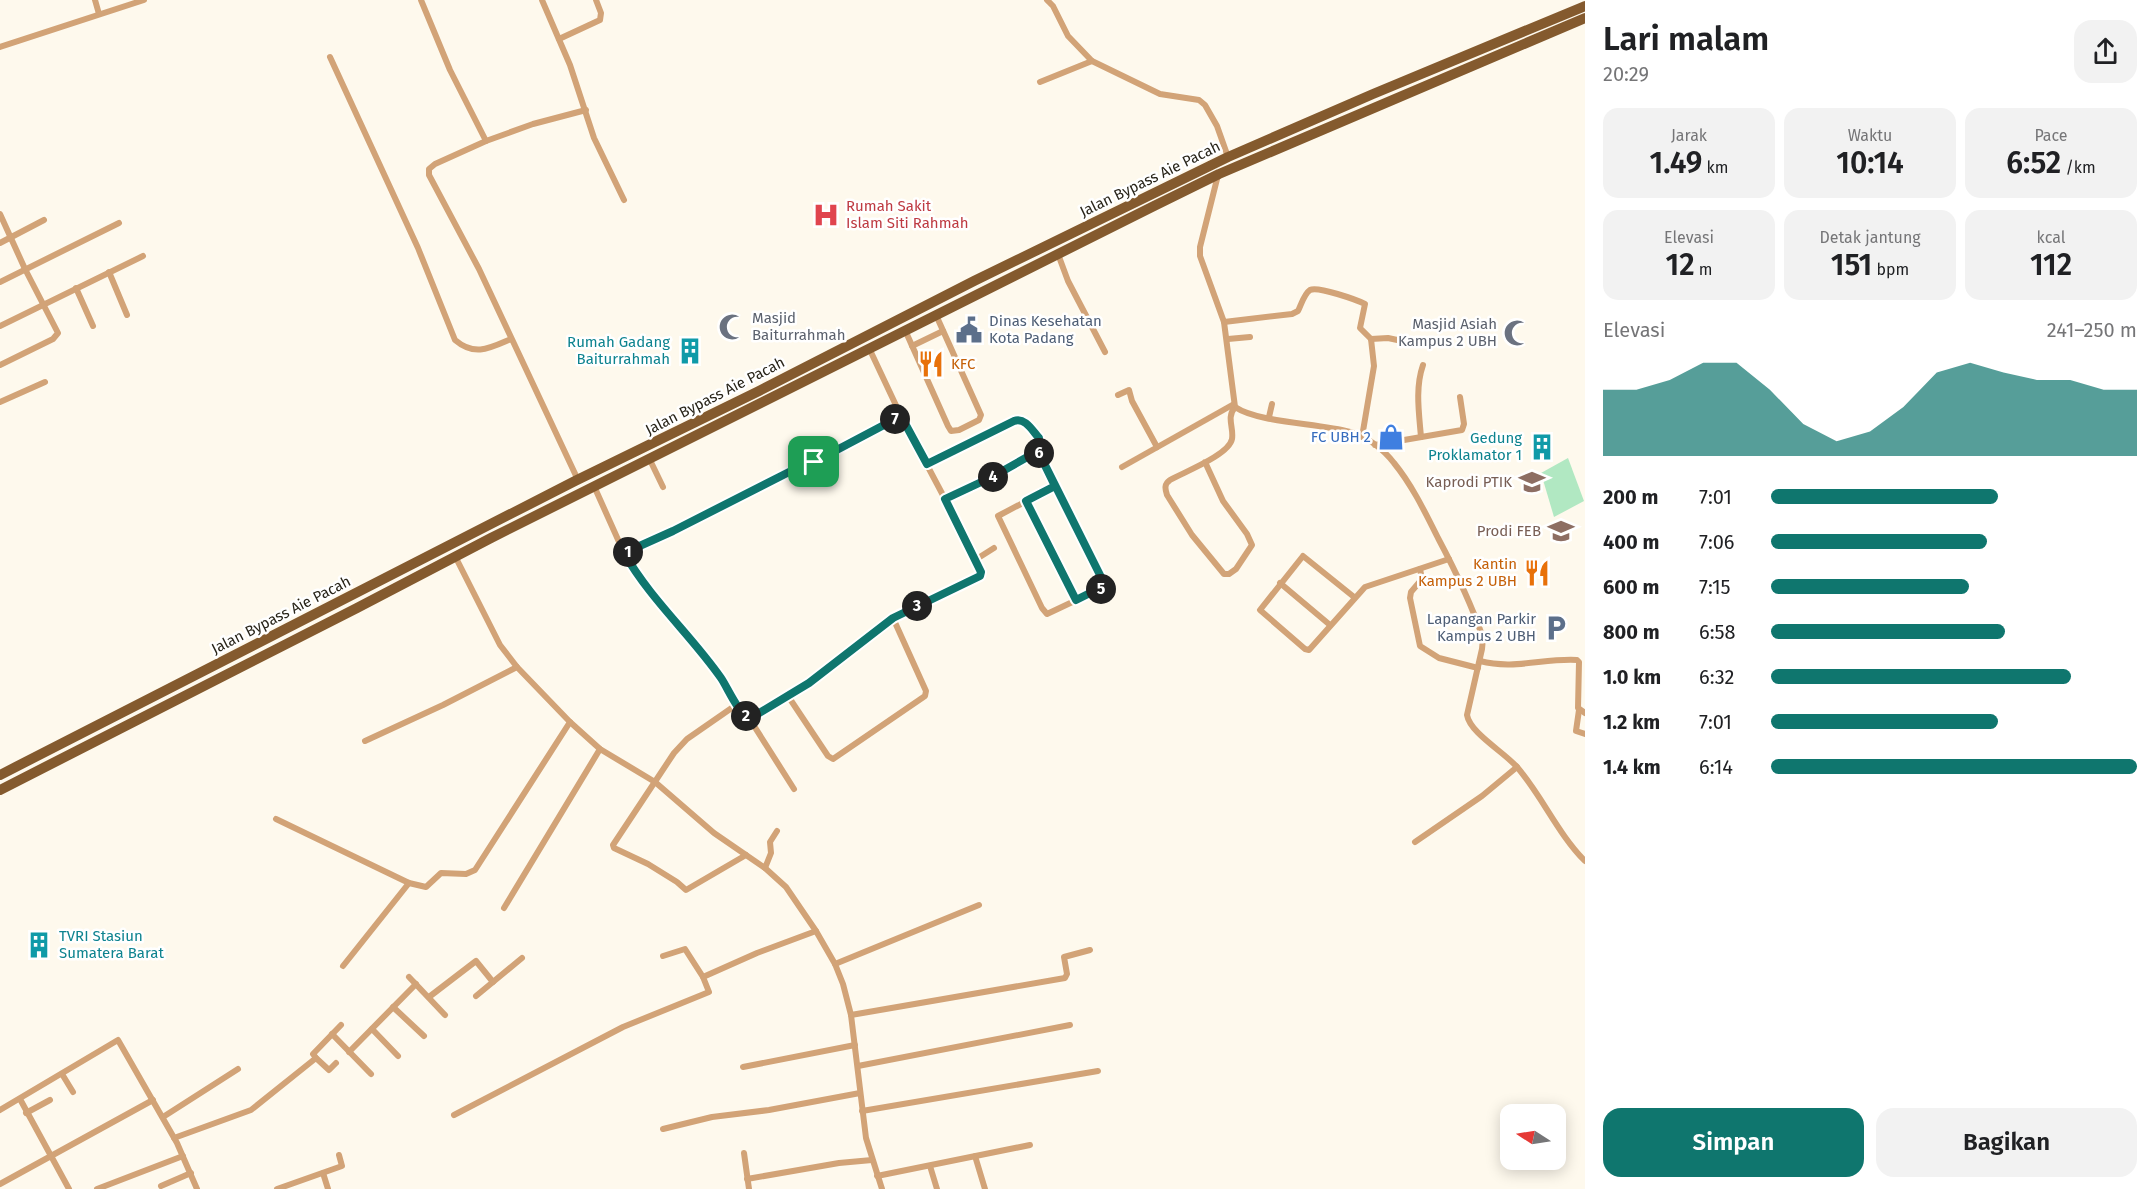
<!DOCTYPE html>
<html lang="id">
<head>
<meta charset="utf-8">
<style>
  :root { --surface:#fff; --page:#f2f2f2; --text:#202124; --muted:#757577; --accent:#0f766e }
  body { margin:0; font-family:"Fira Sans",sans-serif; background:var(--page); color:var(--text); height:100vh; display:flex; flex-direction:column; font-size:22px; white-space:nowrap }
  * { box-sizing:border-box; margin:0 }
  p { font-size:20px; color:var(--muted) }
  .icon { flex:none; width:33px; height:33px; fill:none; stroke:currentColor; stroke-width:2; stroke-linecap:round; stroke-linejoin:round }
  .map { position:relative; flex:1; overflow:hidden }
  .side { display:flex; flex-direction:column; background:var(--surface); width:570px }
  .side>* { flex:none }
  .needle { width:39px; rotate:282deg }
  .buttons { position:absolute; left:1500px; top:1104px; display:grid; gap:12px }
  .buttons a { display:grid; place-items:center; width:66px; height:66px; border-radius:12px; background:var(--surface); box-shadow:0 3px 15px #0003; font-size:30px }
  .pin { position:absolute; display:grid; place-items:center; width:51px; height:51px; color:#fff; margin:-26px; border-radius:12px; box-shadow:0 3px 9px #0006 }
  .km { position:absolute; width:30px; height:30px; margin:-15px; border-radius:50%; background:#222; color:#fff; font-size:16px; line-height:30px; text-align:center }
  .round { display:grid; place-items:center; flex:none; width:63px; height:63px; border-radius:18px; background:var(--page) }
  .head { display:flex; align-items:center; justify-content:space-between; height:102px; padding:0 18px }
  h1 { font-size:33px; font-weight:600; line-height:45px }
  .figures { display:grid; grid-template-columns:repeat(3,1fr); gap:9px; height:102px; padding:6px 18px }
  .figures div { display:grid; align-content:center; border-radius:15px; background:var(--page); text-align:center }
  .figures b { font-size:30px; font-weight:600 }
  .figures small { font-size:16px; font-weight:400 }
  .figures p { font-size:16px }
  .chart { height:168px; padding:12px 18px }
  .chart p { display:flex; justify-content:space-between }
  .chart svg { width:100%; height:108px; margin-top:6px; fill:var(--accent); opacity:.7 }
  .action { display:flex; gap:12px; margin-top:auto; padding:12px 18px }
  .action a { flex:1; height:69px; border-radius:18px; background:var(--accent); color:#fff; font-size:24px; font-weight:600; line-height:69px; text-align:center }
  .action a+a { background:var(--page); color:var(--text) }
  ul { padding:0 18px; list-style:none; font-size:20px }
  li { display:grid; grid-template-columns:96px 72px 1fr; align-items:center; height:45px }
  li i { height:15px; border-radius:8px; background:var(--accent) }
  main { display:flex; flex:1; min-height:0 }
  .map>svg:first-child { display:block }
  .green { fill:#b1e8c2 }
  .lines { fill:none; stroke-linecap:round; stroke-linejoin:round }
  .minor { stroke:#d2a377; stroke-width:6 }
  .trunk { stroke:#845a2e; stroke-width:10 }
  .route-casing { stroke:#fff; stroke-width:12 }
  .route { stroke:#0f766e; stroke-width:8 }
  .labels { text-anchor:middle; dominant-baseline:central; stroke-width:5; stroke-linejoin:round; paint-order:stroke }
  .street-label { font-size:15px; fill:#29251a; stroke:#fff }
  .health-label { font-size:15px; fill:#be3a42; stroke:#fff; text-anchor:start }
  .worship-label { font-size:15px; fill:#5b616d; stroke:#fff; text-anchor:start }
  .service-label { font-size:15px; fill:#4e5e75; stroke:#fff; text-anchor:start }
  .culture-label { font-size:15px; fill:#0d838f; stroke:#fff; text-anchor:end }
  .food-label { font-size:15px; fill:#c56008; stroke:#fff; text-anchor:start }
  .shop-label { font-size:15px; fill:#366cbe; stroke:#fff; text-anchor:end }
  .education-label { font-size:15px; fill:#785e54; stroke:#fff; text-anchor:end }
</style>
</head>
<body>
<main>
<div class="map">
<svg width="1585" height="1189" viewBox="0 0 1585 1189">
  <rect width="100%" height="100%" fill="#fef9ed"/>
  <path class="green" d="M1568 458 1584 501 1554 517 1541 473Z"/>
  <g class="lines">
    <g class="minor">
      <path d="M95 0 99 14"/>
      <path d="M421 0 450 70 486 141 435 164 429 169V175L479 269 578 480"/>
      <path d="M542 0 570 65 594 138 624 200"/>
      <path d="M1047 0 1053 6 1068 36 1092 61 1160 94 1199 100 1205 105 1217 126 1228 157"/>
      <path d="M559 39 600 20 601 13 596 0"/>
      <path d="M0 47 144 0"/>
      <path d="M330 57 418 248 455 340C475 357 490 348 511 339"/>
      <path d="M1040 82 1092 61"/>
      <path d="M486 141 533 124 586 110"/>
      <path d="M1218 175 1200 247V256L1224 322 1235 407C1259 423 1319 423 1350 432 1367 436 1384 450 1394 463 1412 485 1425 512 1438 538 1455 570 1471 603 1483 638L1482 649 1467 715C1470 733 1504 752 1517 767 1542 796 1558 834 1585 861"/>
      <path d="M0 214 25 269 58 333 53 339 0 365"/>
      <path d="M0 243 44 220"/>
      <path d="M1058 254 1068 281 1105 352"/>
      <path d="M109 272 127 315"/>
      <path d="M0 282 119 223"/>
      <path d="M76 288 93 326"/>
      <path d="M1224 322 1292 314 1298 311C1301 305 1304 294 1310 290 1318 286 1357 300 1365 304L1360 328 1371 339 1374 366 1362 437"/>
      <path d="M0 326 143 256"/>
      <path d="M905 330 948 426 951 431 959 430 979 420 981 415 936 315"/>
      <path d="M1228 339 1250 337"/>
      <path d="M1371 339 1388 338 1402 341"/>
      <path d="M912 346 943 331"/>
      <path d="M869 348 901 416"/>
      <path d="M1118 395 1129 390 1132 401 1157 447"/>
      <path d="M0 402 45 382"/>
      <path d="M1269 417 1272 404"/>
      <path d="M1421 437C1419 413 1415 388 1423 365"/>
      <path d="M1375 445 1462 430 1464 424 1460 397"/>
      <path d="M649 458 663 487"/>
      <path d="M1205 462 1223 501 1247 534 1252 545 1236 569 1229 574H1224L1192 535 1167 495C1165 489 1164 484 1170 480 1184 472 1229 455 1232 439 1234 427 1226 418 1235 407"/>
      <path d="M927 464 1018 419 1025 422 1039 438 1038 451"/>
      <path d="M1122 467 1234 404"/>
      <path d="M594 486 624 553 645 587 718 674 736 705 749 718 809 683 893 618 980 576 981 574 945 499 901 416 814 462 793 470 673 531 624 553"/>
      <path d="M945 499 992 477 1038 451 1104 583 1102 588 1047 614 1042 608 998 516 1055 486"/>
      <path d="M1026 501 1076 600"/>
      <path d="M455 556 500 645 517 667 570 722 600 749 655 782 714 833 765 868 786 887 816 931 835 964 843 984 851 1015 866 1138 882 1189"/>
      <path d="M975 560 994 548"/>
      <path d="M1420 569 1422 579 1411 592 1410 598 1420 646 1439 658 1478 668"/>
      <path d="M1280 583 1330 625"/>
      <path d="M1354 597 1303 556 1260 610 1305 649 1309 650 1365 587 1449 559"/>
      <path d="M1480 661C1514 670 1544 658 1577 660L1579 662 1578 708 1585 713"/>
      <path d="M788 696 828 756 833 759 925 696 926 691 893 618"/>
      <path d="M736 705 687 739 674 753 613 845 614 848 648 864 677 882 686 890 746 855"/>
      <path d="M1579 710 1576 731 1585 734"/>
      <path d="M749 718 794 789"/>
      <path d="M365 741 443 705 517 667"/>
      <path d="M276 819 409 883 426 887 441 873 466 874 475 870 570 722"/>
      <path d="M1415 842 1482 796 1517 767"/>
      <path d="M765 868 771 853 770 842 777 831"/>
      <path d="M504 908 600 749"/>
      <path d="M663 956 685 949 703 977"/>
      <path d="M835 964 979 905"/>
      <path d="M343 966 409 883"/>
      <path d="M409 977 445 1015"/>
      <path d="M476 996 522 958"/>
      <path d="M429 997 476 961 493 982"/>
      <path d="M393 1007 424 1036"/>
      <path d="M851 1015 1065 978 1067 974 1064 957 1090 950"/>
      <path d="M372 1029 398 1056"/>
      <path d="M332 1034 371 1074"/>
      <path d="M349 1052 416 984"/>
      <path d="M316 1058 329 1070 336 1063"/>
      <path d="M858 1066 1070 1025"/>
      <path d="M743 1067 855 1045"/>
      <path d="M62 1074 73 1092"/>
      <path d="M20 1099 69 1189"/>
      <path d="M0 1110 118 1040 177 1143 197 1189"/>
      <path d="M862 1111 1098 1071"/>
      <path d="M26 1113 50 1100"/>
      <path d="M454 1115 623 1027 709 992 703 977 757 953 816 931"/>
      <path d="M163 1117 238 1069"/>
      <path d="M663 1129 712 1117 769 1110 860 1093"/>
      <path d="M174 1138 251 1110 316 1058 313 1054 341 1025"/>
      <path d="M744 1153 749 1189"/>
      <path d="M975 1156 985 1189"/>
      <path d="M930 1166 937 1189"/>
      <path d="M323 1173 328 1189"/>
      <path d="M877 1176 1030 1145"/>
      <path d="M747 1179 839 1163 872 1160"/>
      <path d="M0 1184 153 1100"/>
      <path d="M161 1186 191 1173"/>
      <path d="M97 1189 183 1156"/>
      <path d="M277 1189 342 1166 339 1155"/>
    </g>
    <g class="trunk">
      <path d="M0 775 575 481 759 391 974 281 1228 157 1373 94 1585 6"/>
      <path d="M0 790 357 608 491 538 1154 206 1219 174 1585 18"/>
    </g>
  </g>
  <g class="lines">
    <g class="route-casing">
      <path id="route" d="M814 462 793 470 673 531 624 553C651 600 691 635 721 678 729 690 738 714 751 718L809 683 893 618 980 576 981 572 945 499 992 477 1038 451 1104 583V586L1076 600 1026 501 1055 486 1038 451 1039 438C1032 430 1025 417 1014 421L927 464 901 416 814 462"/>
    </g>
    <use href="#route" class="route"/>
  </g>
  <defs>
    <g id="hospital-bare" transform="scale(2.07)"><path d="M-5-5h3v3.5h4V-5h3V5h-3V1.5h-4V5h-3Z" fill="#e0444e" stroke="#fff" stroke-width="2.5" paint-order="stroke"/></g>
    <g id="mosque-bare" transform="scale(2.07)"><path d="M3.5-4.9A6 6 0 1 0 3.5 4.9A5 5 0 1 1 3.5-4.9Z" fill="#6b7280" stroke="#fff" stroke-width="2.5" paint-order="stroke"/></g>
    <g id="civic-bare" transform="scale(2.07)"><path d="M-.6-6.5H3V-4.5H.6V-3L4-1V1h2V6H-6V1h2V-1L-.6-3ZM-1.2 2.5V6h2.4V2.5Z" fill="#5c6f8a" stroke="#fff" stroke-width="2.5" paint-order="stroke"/></g>
    <g id="building-bare" transform="scale(2.07)"><path d="M-4-6H4V6H1V3H-1V6H-4ZM-2.5-4.3h1.7v1.8h-1.7ZM.8-4.3h1.7v1.8H.8ZM-2.5-1h1.7V.8h-1.7ZM.8-1h1.7V.8H.8Z" fill="#0f9aa8" stroke="#fff" stroke-width="2.5" paint-order="stroke"/></g>
    <g id="restaurant-bare" transform="scale(2.07)"><path d="M-5-6h1v4h1v-4h1v4h1v-4h1v5L-1.5 .5V6h-2V.5L-5-1ZM5-6V6H3V1.5H1.5Q1.5-4 5-6Z" fill="#e8710a" stroke="#fff" stroke-width="2.5" paint-order="stroke"/></g>
    <g id="shop-bare" transform="scale(2.07)"><path d="M-5-2.5h2.3a2.7 3.5 0 0 1 5.4 0H5L5.5 6h-11ZM-1.5-2.5h3a1.5 2.3 0 0 0-3 0Z" fill="#3f7fe0" stroke="#fff" stroke-width="2.5" paint-order="stroke"/></g>
    <g id="university-bare" transform="scale(2.07)"><path d="M0-5L7-2L0 1L-7-2ZM-4 1L0 2.5L4 1V4Q0 6-4 4Z" fill="#8d6e63" stroke="#fff" stroke-width="2.5" paint-order="stroke"/></g>
    <g id="parking-bare" transform="scale(2.07)"><path d="M-3.5-5.5H1a3.5 3.5 0 0 1 0 7H-1V5.5H-3.5ZM-1-3.4V-.6H.8a1.4 1.4 0 0 0 0-2.8Z" fill="#5c6f8a" stroke="#fff" stroke-width="2.5" paint-order="stroke"/></g>
  </defs>
  <g fill-rule="evenodd">
    <use href="#hospital-bare" x="826" y="215"/>
    <use href="#mosque-bare" x="732" y="327"/>
    <use href="#civic-bare" x="969" y="330"/>
    <use href="#mosque-bare" x="1517" y="333"/>
    <use href="#building-bare" x="690" y="351"/>
    <use href="#restaurant-bare" x="931" y="364"/>
    <use href="#shop-bare" x="1391" y="437"/>
    <use href="#building-bare" x="1542" y="447"/>
    <use href="#university-bare" x="1532" y="482"/>
    <use href="#university-bare" x="1561" y="531"/>
    <use href="#restaurant-bare" x="1537" y="573"/>
    <use href="#parking-bare" x="1556" y="628"/>
    <use href="#building-bare" x="39" y="945"/>
  </g>
  <g class="labels">
    <g class="street-label">
      <text transform="translate(1150 179) rotate(-26)">Jalan Bypass Aie Pacah</text>
      <text transform="translate(715 396) rotate(-27)">Jalan Bypass Aie Pacah</text>
      <text transform="translate(281 615) rotate(-27)">Jalan Bypass Aie Pacah</text>
    </g>
    <g class="health-label">
      <text x="846" y="206">Rumah Sakit<tspan x="846" dy="17">Islam Siti Rahmah</tspan></text>
    </g>
    <g class="worship-label">
      <text x="752" y="318">Masjid<tspan x="752" dy="17">Baiturrahmah</tspan></text>
      <text x="1497" y="324" text-anchor="end">Masjid Asiah<tspan x="1497" dy="17">Kampus 2 UBH</tspan></text>
    </g>
    <g class="service-label">
      <text x="989" y="321">Dinas Kesehatan<tspan x="989" dy="17">Kota Padang</tspan></text>
      <text x="1536" y="619" text-anchor="end">Lapangan Parkir<tspan x="1536" dy="17">Kampus 2 UBH</tspan></text>
    </g>
    <g class="culture-label">
      <text x="670" y="342">Rumah Gadang<tspan x="670" dy="17">Baiturrahmah</tspan></text>
      <text x="1522" y="438">Gedung<tspan x="1522" dy="17">Proklamator 1</tspan></text>
      <text x="59" y="936" text-anchor="start">TVRI Stasiun<tspan x="59" dy="17">Sumatera Barat</tspan></text>
    </g>
    <g class="food-label">
      <text x="951" y="364">KFC</text>
      <text x="1517" y="564" text-anchor="end">Kantin<tspan x="1517" dy="17">Kampus 2 UBH</tspan></text>
    </g>
    <g class="shop-label">
      <text x="1371" y="437">FC UBH 2</text>
    </g>
    <g class="education-label">
      <text x="1512" y="482">Kaprodi PTIK</text>
      <text x="1541" y="531">Prodi FEB</text>
    </g>
  </g>
</svg>
<div class="buttons">
<a><svg class="needle" viewBox="-14 -14 28 28"><path d="M0-13l5 13h-10z" fill="#e53935"/><path d="M0 13l5-13h-10z" fill="#757577"/></svg></a>
</div>
<div class="pin" style="left:814px;top:462px;background:#1e9e55"><svg class="icon" aria-label="arrive" viewBox="0 0 24 24"><path d="M6 21V4h12l-3 4 3 4H6"/></svg></div>
<b class="km" style="left:628px;top:552px">1</b>
<b class="km" style="left:746px;top:716px">2</b>
<b class="km" style="left:917px;top:606px">3</b>
<b class="km" style="left:993px;top:477px">4</b>
<b class="km" style="left:1101px;top:589px">5</b>
<b class="km" style="left:1039px;top:453px">6</b>
<b class="km" style="left:895px;top:419px">7</b>
</div>
<section class="side">
<div class="head"><div><h1>Lari malam</h1><p>20:29</p></div><a class="round"><svg class="icon" aria-label="share" viewBox="0 0 24 24"><path d="M12 15V3M7 8l5-5 5 5M5 13v7h14v-7"/></svg></a></div>
<div class="figures">
<div><p>Jarak</p><b>1.49<small> km</small></b></div>
<div><p>Waktu</p><b>10:14</b></div>
<div><p>Pace</p><b>6:52<small> /km</small></b></div>
</div>
<div class="figures">
<div><p>Elevasi</p><b>12<small> m</small></b></div>
<div><p>Detak jantung</p><b>151<small> bpm</small></b></div>
<div><p>kcal</p><b>112</b></div>
</div>
<div class="chart"><p><span>Elevasi</span>241–250 m</p>
<svg viewBox="0 0 160 44" preserveAspectRatio="none"><path d="M0 44V17L10 17L20 13L30 6L40 6L50 17L60 31L70 38L80 34L90 24L100 10L110 6L120 10L130 13L140 13L150 17L160 17V44z"/></svg>
</div>
<ul>
<li><b>200 m</b>7:01<i style="width:62%"></i></li>
<li><b>400 m</b>7:06<i style="width:59%"></i></li>
<li><b>600 m</b>7:15<i style="width:54%"></i></li>
<li><b>800 m</b>6:58<i style="width:64%"></i></li>
<li><b>1.0 km</b>6:32<i style="width:82%"></i></li>
<li><b>1.2 km</b>7:01<i style="width:62%"></i></li>
<li><b>1.4 km</b>6:14<i style="width:100%"></i></li>
</ul>
<div class="action"><a>Simpan</a><a>Bagikan</a></div>
</section>
</main>
</body>
</html>
